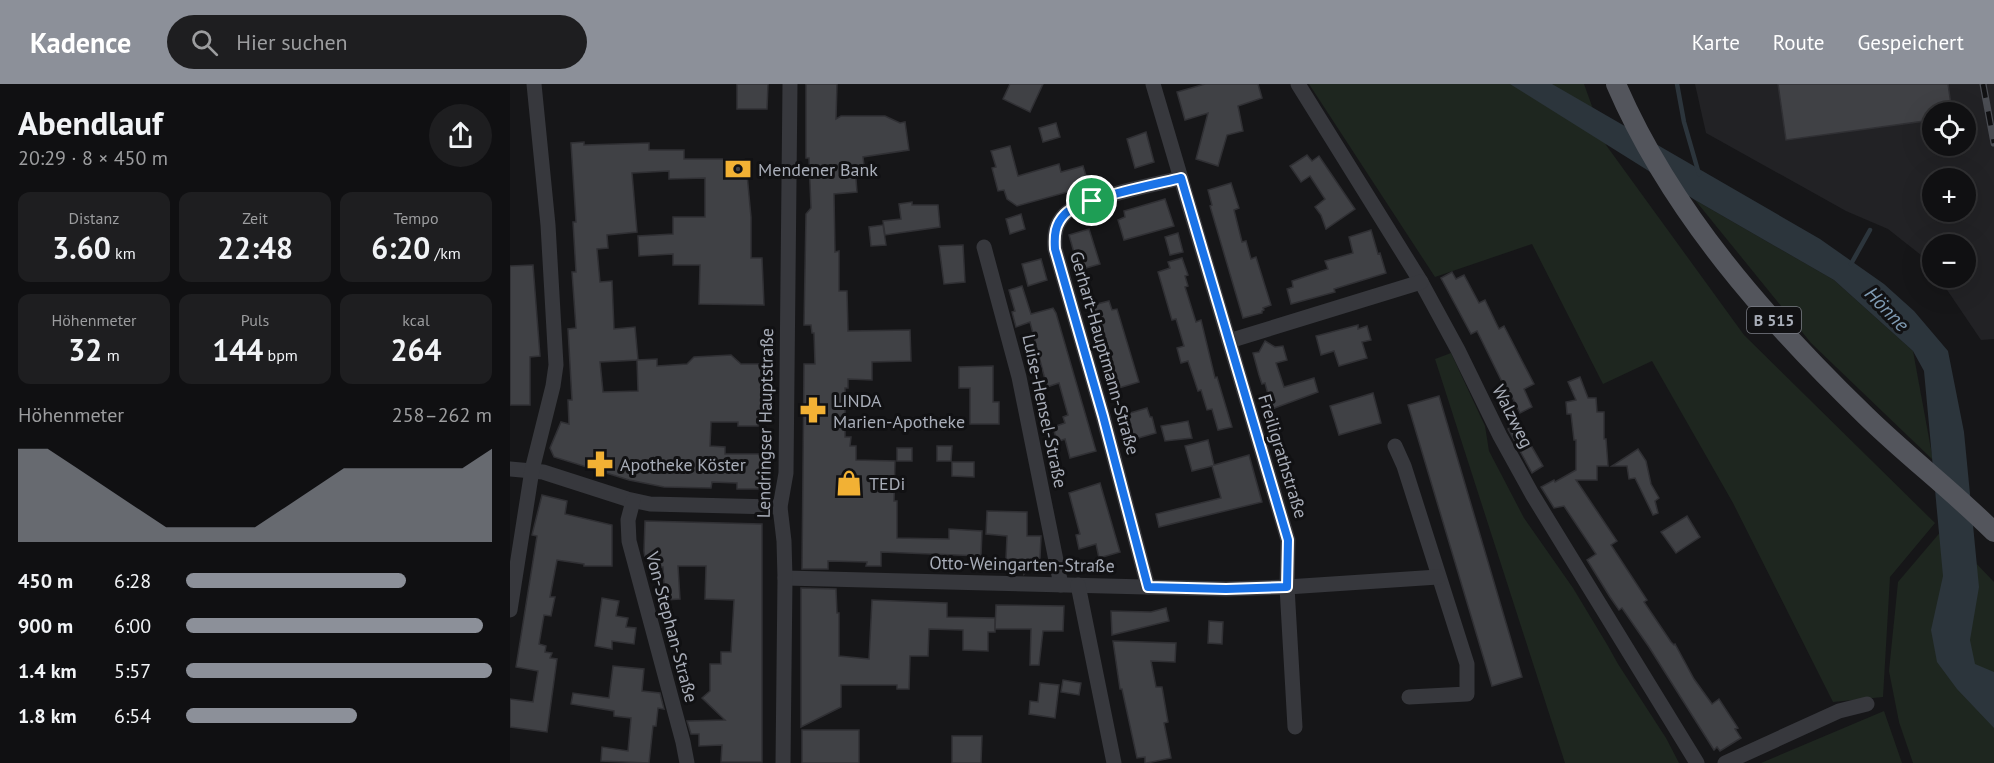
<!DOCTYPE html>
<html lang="de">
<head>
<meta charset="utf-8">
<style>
  :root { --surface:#101012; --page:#1e1e20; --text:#f1f3f6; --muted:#9c9d9f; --line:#303032; --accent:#8c9099 }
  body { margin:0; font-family:"PT Sans",sans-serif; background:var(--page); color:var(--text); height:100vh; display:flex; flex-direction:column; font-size:22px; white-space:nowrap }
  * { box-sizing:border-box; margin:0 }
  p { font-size:20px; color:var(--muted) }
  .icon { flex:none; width:33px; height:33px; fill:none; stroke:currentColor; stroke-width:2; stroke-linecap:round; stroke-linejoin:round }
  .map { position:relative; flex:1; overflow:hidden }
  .panel { display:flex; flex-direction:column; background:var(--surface); width:510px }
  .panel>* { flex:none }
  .tools { position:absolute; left:1412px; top:18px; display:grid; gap:12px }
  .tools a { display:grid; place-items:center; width:54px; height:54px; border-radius:50%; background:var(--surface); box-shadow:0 6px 24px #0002,0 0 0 2px var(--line); font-size:30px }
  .pin { position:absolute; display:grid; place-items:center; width:51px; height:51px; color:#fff; margin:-26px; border:3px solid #fff; border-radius:50%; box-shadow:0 2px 6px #0007 }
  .round { display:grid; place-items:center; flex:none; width:63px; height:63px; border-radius:32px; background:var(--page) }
  .head { display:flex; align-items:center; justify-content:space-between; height:102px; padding:0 18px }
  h1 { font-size:33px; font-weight:700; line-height:45px }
  .stats { display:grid; grid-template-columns:repeat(3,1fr); gap:9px; height:102px; padding:6px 18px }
  .stats div { display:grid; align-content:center; border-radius:12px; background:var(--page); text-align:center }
  .stats b { font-size:30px; font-weight:700 }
  .stats small { font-size:16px; font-weight:400 }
  .stats p { font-size:16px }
  .chart { height:168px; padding:12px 18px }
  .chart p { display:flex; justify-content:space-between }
  .chart svg { width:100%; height:108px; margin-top:6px; fill:var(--accent); opacity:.7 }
  ul { padding:0 18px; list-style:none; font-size:20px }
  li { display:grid; grid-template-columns:96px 72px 1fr; align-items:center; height:45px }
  li i { height:15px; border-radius:8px; background:var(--accent) }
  header { display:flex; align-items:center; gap:36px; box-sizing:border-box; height:84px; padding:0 30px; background:var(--accent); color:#fff }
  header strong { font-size:28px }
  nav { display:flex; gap:33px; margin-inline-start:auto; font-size:21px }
  .search { width:420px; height:54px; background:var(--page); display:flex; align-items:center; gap:15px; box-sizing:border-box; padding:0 21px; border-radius:33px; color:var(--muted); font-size:22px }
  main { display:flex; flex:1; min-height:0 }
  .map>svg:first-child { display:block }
  .built { fill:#222225; fill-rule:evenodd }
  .green { fill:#1e261f }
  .water { fill:#2c353c }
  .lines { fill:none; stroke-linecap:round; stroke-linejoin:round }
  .stream { stroke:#2c353c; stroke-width:4.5 }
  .building { fill:#404145; stroke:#303034; stroke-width:1.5 }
  .minor { stroke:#37383d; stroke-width:15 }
  .major { stroke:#53555c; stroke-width:20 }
  .rail-casing { stroke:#4a4c52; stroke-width:7 }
  .rail { stroke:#111113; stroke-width:4.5; stroke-dasharray:14; stroke-linecap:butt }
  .route-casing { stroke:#fff; stroke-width:12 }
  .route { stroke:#1a73e8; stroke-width:8 }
  .labels { text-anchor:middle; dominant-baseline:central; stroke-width:6; stroke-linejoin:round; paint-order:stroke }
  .shield { fill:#111113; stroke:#7b7e86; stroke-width:1.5 }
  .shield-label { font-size:16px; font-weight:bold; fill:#a8adb8 }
  .poi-label { font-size:18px; fill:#a8adb8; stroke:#111113; text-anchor:start }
  .street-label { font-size:18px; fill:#a8adb8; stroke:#111113 }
  .water-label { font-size:20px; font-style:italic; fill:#7f9bb3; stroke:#111113 }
</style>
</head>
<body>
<header>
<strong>Kadence</strong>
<div class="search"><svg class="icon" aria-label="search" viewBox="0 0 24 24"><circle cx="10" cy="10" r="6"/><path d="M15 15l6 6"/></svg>Hier suchen</div>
<nav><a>Karte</a><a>Route</a><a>Gespeichert</a></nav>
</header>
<main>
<section class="panel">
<div class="head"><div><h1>Abendlauf</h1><p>20:29 · 8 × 450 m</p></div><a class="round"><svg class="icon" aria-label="share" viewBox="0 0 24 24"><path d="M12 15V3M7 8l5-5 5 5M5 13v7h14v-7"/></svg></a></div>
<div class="stats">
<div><p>Distanz</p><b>3.60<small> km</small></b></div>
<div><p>Zeit</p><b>22:48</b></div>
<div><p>Tempo</p><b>6:20<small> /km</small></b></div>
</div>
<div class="stats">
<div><p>Höhenmeter</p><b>32<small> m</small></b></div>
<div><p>Puls</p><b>144<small> bpm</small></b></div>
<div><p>kcal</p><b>264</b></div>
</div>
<div class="chart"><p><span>Höhenmeter</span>258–262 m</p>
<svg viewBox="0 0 160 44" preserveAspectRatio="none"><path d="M0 44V6L10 6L20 14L30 22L40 30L50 38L60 38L70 38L80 38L90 30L100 22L110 14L120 14L130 14L140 14L150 14L160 6V44z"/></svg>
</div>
<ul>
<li><b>450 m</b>6:28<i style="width:72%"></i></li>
<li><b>900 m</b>6:00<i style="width:97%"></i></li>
<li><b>1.4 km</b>5:57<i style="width:100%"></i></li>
<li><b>1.8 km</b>6:54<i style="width:56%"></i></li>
</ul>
</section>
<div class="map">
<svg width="1484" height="679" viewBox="0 0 1484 679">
  <rect width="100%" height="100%" fill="#161618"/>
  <path class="built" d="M1185 0H1484V255L1471 256 1429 194H1455V160H1422V184L1416 175 1378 145 1336 127 1196 49ZM1422 28H1455V62H1422ZM1422 94H1455V128H1422Z"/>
  <g class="green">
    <path d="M799 0H1074L1096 61 1234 251 1425 439 1380 493 1373 613 1323 618 1223 419 1142 277 1093 300 1022 160 925 193Z"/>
    <path d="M1185 116 1324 196 1403 267 1423 376 1301 259Z"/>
    <path d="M941 269 975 342 979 367 1014 434 1063 504 1098 562 1108 580 1156 654 1169 679H1055L925 275Z"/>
    <path d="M1433 445 1484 498V679H1403L1389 638 1379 587 1388 498Z"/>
    <path d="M1374 627 1392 679H1251Z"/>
  </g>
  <path class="water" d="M1000 0H1042L1310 155 1374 200 1404 227 1438 267 1454 348 1469 503 1460 556 1465 580 1484 588V644L1447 605 1427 578 1421 546 1433 492 1414 287 1403 267 1324 196 1185 116Z"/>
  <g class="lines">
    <g class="stream">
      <path d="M1167 0 1174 38 1189 90"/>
      <path d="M1341 180 1360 146"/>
    </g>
  </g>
  <g class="building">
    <path d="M227 0H258L257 25H227Z"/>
    <path d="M296 0H327L326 35 331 32H375L390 39 395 38 399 66 353 73 354 81 345 82 347 108 324 110 325 168 329 167V207H337L338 247 400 246 401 277 362 278V296L338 295V304H335V353H341L340 362H346V376L385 377 384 417H387V454L439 455V445L472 447 471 472 371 468V482H356L357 478 318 477V485H292L294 280H305L304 249H302L301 241H294L296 130 301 124 299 74H296Z"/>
    <path d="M500 0H533L520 28 493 15Z"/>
    <path d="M695 0H748L752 14 728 22 733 47 717 51 708 82 686 75 698 29 675 36 667 8Z"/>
    <path d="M1268 0H1438L1442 28H1422V36L1276 56Z"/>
    <path d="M546 39 550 53 533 58 529 44Z"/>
    <path d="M636 48 644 78 625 84 617 55Z"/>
    <path d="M74 58V61L139 59V66H174V75H234V90H237L241 133V174H252L254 221 189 220 190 181H163V170L129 172 128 152 163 150V133H195V94L159 95V87L122 89 127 148 97 151 98 164 87 165 90 198 102 197 104 245 125 243 128 276 90 278 93 308 128 307 127 276 147 275V282L177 280 184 273 221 271 231 280H254L253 338H248V342H228V338H201L200 362 215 363V370H252L253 401 248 405H227V399L202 398 201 404 154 403 119 396 44 373 40 364 51 338 59 340 58 316H62L58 245 66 244 62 188H66L63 138H66L61 59Z"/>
    <path d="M500 62 508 92 549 80 551 88 573 82 579 102 507 122 497 115 494 106 488 107 482 84 486 83 481 67Z"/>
    <path d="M797 71 802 77 809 72 845 125 816 145 811 131 805 123 815 115 800 92 791 98 780 82Z"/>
    <path d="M721 99 729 124 724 126 732 158 736 157 741 175 746 173 761 221 753 224 754 226 752 227V229L733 234 700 122 702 121 698 106Z"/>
    <path d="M655 115 664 142 614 156 608 136 615 133 614 127Z"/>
    <path d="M402 118V121H428L430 143 375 151 373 137 391 135 389 120Z"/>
    <path d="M511 130 515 145 500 150 496 135Z"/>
    <path d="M373 141 376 161 361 162 359 143Z"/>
    <path d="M579 145 590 180 569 186 559 151Z"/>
    <path d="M861 146 868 170 870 169 876 189 824 205 825 208 781 220 777 205 783 203 782 197 818 185 815 177 843 169 839 153Z"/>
    <path d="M668 149 673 168 660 171 655 153Z"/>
    <path d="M453 161 455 198 434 200 429 162Z"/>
    <path d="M672 174 678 191 675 192 678 202 675 203 686 238 691 236 705 294 707 293 722 343 708 346 702 325 697 326 691 306 688 307 678 277 671 279 667 264 674 262 666 235 662 236 648 188 660 184 658 178Z"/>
    <path d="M531 175 537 196 518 202 512 180Z"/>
    <path d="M23 181 30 272 20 273V321H0V182Z"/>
    <path d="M942 188 946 195 954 191 969 219 975 216 989 245 994 242 1024 300 1014 305 1022 323 1010 329 1001 311 999 312 967 247 961 250 931 194Z"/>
    <path d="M512 202 521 230 543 224 546 229 586 367 560 374 555 355 547 358 543 343 555 339 553 333 558 331 549 299 537 303 520 238 506 243 502 228 505 227 499 206Z"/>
    <path d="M599 217 602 226 607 225 629 298 602 306 579 222Z"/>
    <path d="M848 241V245L857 242 861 256 852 258 857 274 829 282 824 267 811 271 806 252Z"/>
    <path d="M755 257 765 263 773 262 777 276 766 279 774 303 804 294 808 308 762 325 755 299 752 300 749 291 743 269 749 268Z"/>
    <path d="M483 282V318H489V340H460V304H449V283Z"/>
    <path d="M1070 293 1078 314H1086L1087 328H1094V355H1096L1098 382H1087V396H1066L1107 457 1101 461 1137 516 1134 518 1161 558 1164 561 1165 560 1184 595 1202 620 1209 615 1228 644 1225 645 1231 654 1210 667 1207 663 1204 666 1139 563 1112 524 1109 526 1100 513 1077 476 1086 470 1054 422 1044 424 1031 403 1044 396 1045 398 1066 386V356H1064L1061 330H1057L1056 318 1066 316 1058 298Z"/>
    <path d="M863 309 871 339 829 351 820 322Z"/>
    <path d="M929 312 1012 593 982 602 898 321Z"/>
    <path d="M637 324 640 333H642L646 349 618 357 610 332Z"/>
    <path d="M678 337 682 354 655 357 651 342Z"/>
    <path d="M1008 339 1033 382 1022 389 998 345Z"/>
    <path d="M698 356 704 381 739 371 752 418 649 443 646 430 711 414 702 382 682 387 675 362Z"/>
    <path d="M427 362H442L441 377H427Z"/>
    <rect x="387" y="364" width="15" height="13"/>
    <path d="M1128 365 1136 377 1141 400 1149 414 1145 417 1148 429 1143 431 1125 394 1119 395 1117 382H1102Z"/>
    <path d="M442 378H464V393L442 392Z"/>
    <path d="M590 399 610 468 589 474 586 460 569 465 566 451 570 450 559 409Z"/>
    <path d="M32 411 57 417 55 430 102 441V482H74V480L47 476 40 513H45L41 532 34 531 29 560 36 562 35 568 42 569 40 574 47 575 37 648 0 643V615L23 618 28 587 6 583 27 452 22 451Z"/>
    <path d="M477 427 517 428V452H531L530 474 514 490 515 476 496 475 497 452 476 450Z"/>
    <path d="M1177 432 1190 453 1166 469 1151 448Z"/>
    <path d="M135 437 252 440V678H211L212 661 189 662V650H181L177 637 215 636 192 614 200 607V580H211V568H221L224 516 195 515 196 482H168L170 515 155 516 153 483H147V476L135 475 134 467Z"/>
    <path d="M291 504 326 505 327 529H329V572L359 575 362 516 437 519V533L485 534V548H478V567L453 566V546L419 545 418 572H400L399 605H387V601H331V623L291 643Z"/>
    <path d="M92 514 109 517 106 532 118 534 116 543 126 544 124 560 102 557V565L85 562Z"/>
    <path d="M486 521 554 522 553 547H533L529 581H520L521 545H485Z"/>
    <path d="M656 524 659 537 602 551 601 527 641 528Z"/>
    <path d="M699 537 713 538 712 560 698 559Z"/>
    <path d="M603 557 666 559 665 578 641 577 646 603H652L658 638 654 639 661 674 637 679H635V673L627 674 612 605H610Z"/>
    <path d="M103 582 134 585 132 607 150 609 154 625 148 624 146 642H143L139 679 91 677 92 663 118 667 121 634 104 632V627L61 620 63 609 99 614Z"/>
    <path d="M553 596 571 599 569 611 551 608Z"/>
    <path d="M530 599 549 601 545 634 519 630 520 617 528 618Z"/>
    <rect x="292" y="646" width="57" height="33"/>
    <path d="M442 652H472L471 679H442Z"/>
  </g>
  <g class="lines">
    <g class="minor">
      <path d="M643 0 778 456 777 503 785 643"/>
      <path d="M788 0 911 198 948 266 990 352 1022 410 1187 679"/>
      <path d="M474 163 509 293 551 501"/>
      <path d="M719 257 911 198"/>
      <path d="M885 362 894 382 957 580V610L899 613"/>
      <path d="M0 385 33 388 117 415 140 420 270 423"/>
      <path d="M123 417 118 436 119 457 173 658 177 679"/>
      <path d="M275 494 716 505 777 503 928 493"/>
      <path d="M568 501 604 679"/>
      <path d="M638 503 593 332 545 165C544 151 545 140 555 130 569 115 647 100 671 94"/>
      <path d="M0 526 22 386 43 302 46 281 38 141 24 0"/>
      <path d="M273 679 275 494 274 457 270 423 276 389 280 0"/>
      <path d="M1215 679 1329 627 1357 620"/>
    </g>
    <path class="major" d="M1106 0C1161 128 1257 236 1356 332 1397 372 1443 407 1484 448"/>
    <g class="rail-casing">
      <path id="rail" d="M1473 0 1484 59"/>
    </g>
    <use href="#rail" class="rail"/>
  </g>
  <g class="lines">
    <g class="route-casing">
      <path id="route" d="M671 94 778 456 777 503 716 505 638 503 593 332 545 165C544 151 545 140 555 130 570 115 647 100 671 94Z"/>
    </g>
    <use href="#route" class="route"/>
  </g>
  <defs>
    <g id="bank-bare" transform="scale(2.07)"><path d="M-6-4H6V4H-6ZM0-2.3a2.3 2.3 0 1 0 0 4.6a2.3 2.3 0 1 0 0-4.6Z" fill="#f2b134" stroke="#111113" stroke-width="2.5" paint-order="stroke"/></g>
    <g id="pharmacy-bare" transform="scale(2.07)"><path d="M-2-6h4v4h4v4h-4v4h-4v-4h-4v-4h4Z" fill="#f2b134" stroke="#111113" stroke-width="2.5" paint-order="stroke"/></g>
    <g id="shop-bare" transform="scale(2.07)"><path d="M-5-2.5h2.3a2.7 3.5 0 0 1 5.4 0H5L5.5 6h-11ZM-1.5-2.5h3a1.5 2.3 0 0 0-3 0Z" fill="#f2b134" stroke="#111113" stroke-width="2.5" paint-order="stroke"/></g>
  </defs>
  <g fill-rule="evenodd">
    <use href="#bank-bare" x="228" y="85"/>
    <use href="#pharmacy-bare" x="303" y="326"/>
    <use href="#pharmacy-bare" x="90" y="380"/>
    <use href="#shop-bare" x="339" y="399"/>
  </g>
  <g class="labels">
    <rect class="shield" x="1237" y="223" width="54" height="26" rx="4.5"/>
    <g class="shield-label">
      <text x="1264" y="236">B 515</text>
    </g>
    <g class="poi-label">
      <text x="248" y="85">Mendener Bank</text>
      <text x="323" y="316">LINDA<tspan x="323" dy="21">Marien-Apotheke</tspan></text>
      <text x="110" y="380">Apotheke Köster</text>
      <text x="359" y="399">TEDi</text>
    </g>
    <g class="street-label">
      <text transform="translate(595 269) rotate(74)">Gerhart-Hauptmann-Straße</text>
      <text transform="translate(535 327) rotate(78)">Luise-Hensel-Straße</text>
      <text transform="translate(1003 332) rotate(63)">Walzweg</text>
      <text transform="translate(255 339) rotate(-89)">Lendringser Hauptstraße</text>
      <text transform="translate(773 372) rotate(73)">Freiligrathstraße</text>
      <text transform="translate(512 480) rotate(1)">Otto-Weingarten-Straße</text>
      <text transform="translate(162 543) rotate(75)">Von-Stephan-Straße</text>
    </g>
    <g class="water-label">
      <text transform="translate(1377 225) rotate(46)">Hönne</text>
    </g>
  </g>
</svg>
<div class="tools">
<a><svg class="icon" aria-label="locate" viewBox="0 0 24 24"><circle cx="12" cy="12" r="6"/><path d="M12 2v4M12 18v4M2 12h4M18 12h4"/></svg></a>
<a>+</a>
<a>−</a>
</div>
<div class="pin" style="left:582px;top:117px;background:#1e9e55"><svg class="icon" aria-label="arrive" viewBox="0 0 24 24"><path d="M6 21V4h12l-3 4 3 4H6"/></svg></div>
</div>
</main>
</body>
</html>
